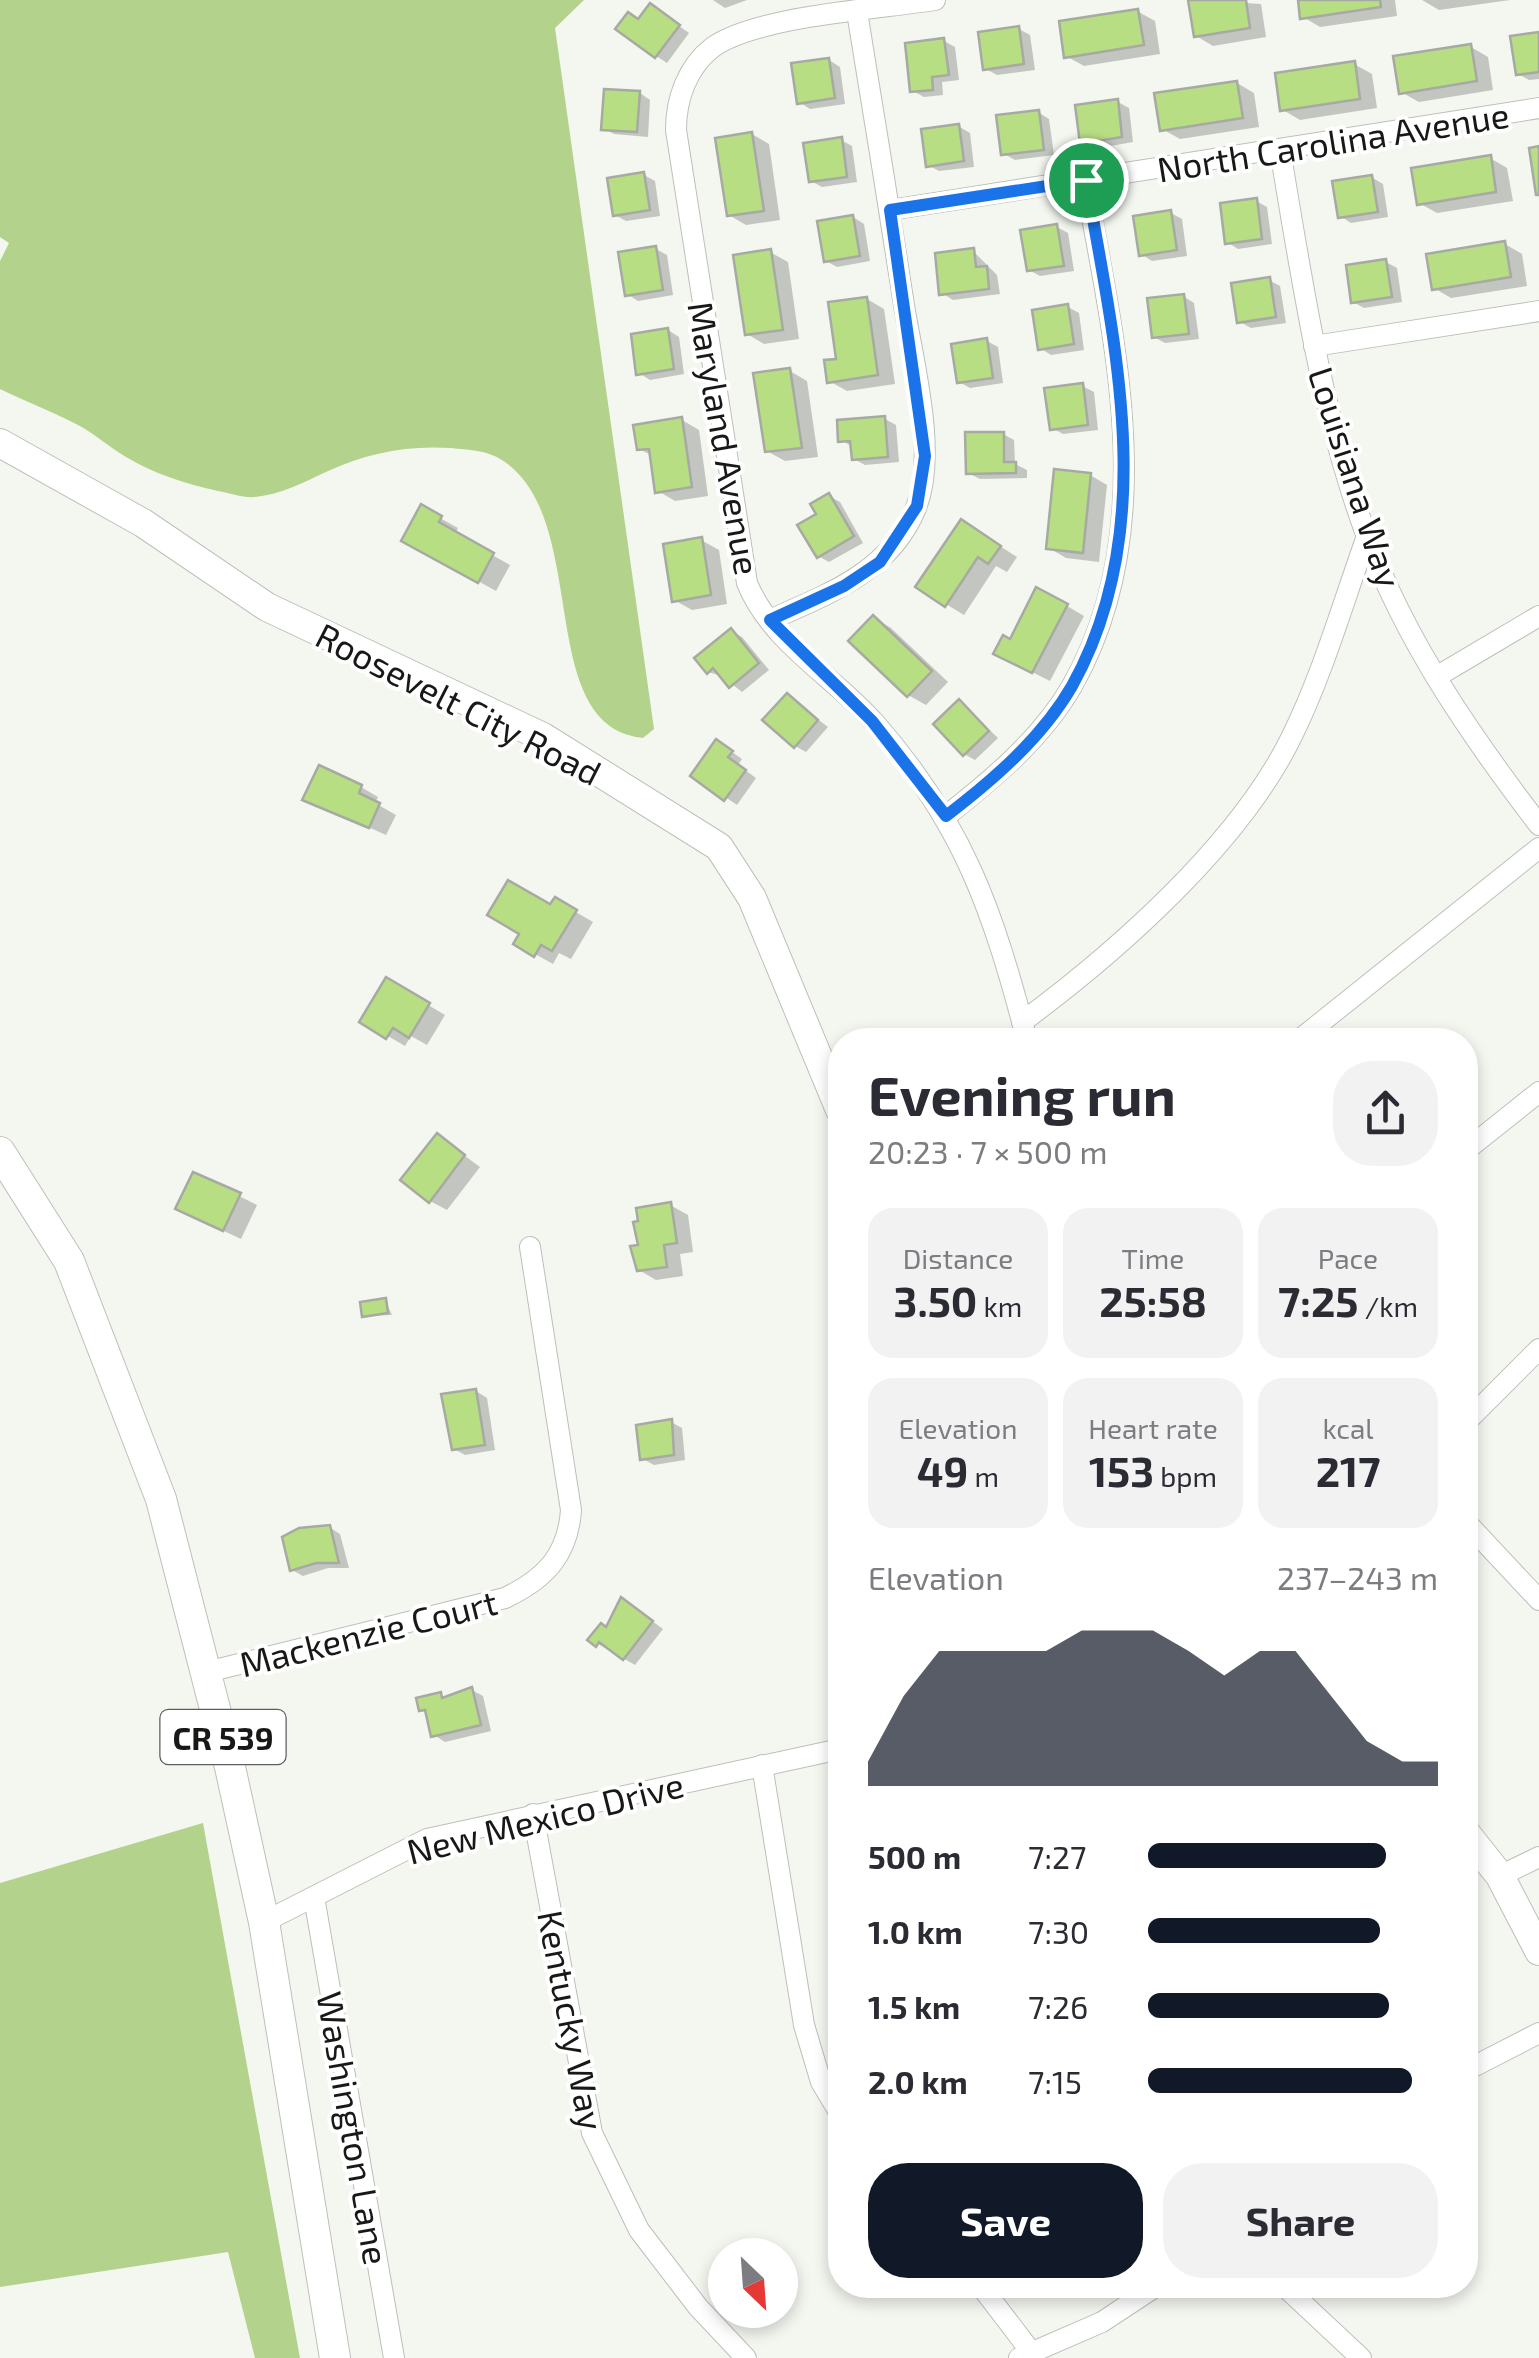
<!DOCTYPE html>
<html lang="en">
<head>
<meta charset="utf-8">
<style>
  :root { --surface:#fff; --page:#f2f2f3; --text:#2b2b33; --muted:#7c7c81; --accent:#111827 }
  body { margin:0; font-family:"Exo 2",sans-serif; background:var(--page); color:var(--text); height:100vh; display:flex; flex-direction:column; font-size:38px; white-space:nowrap }
  * { box-sizing:border-box; margin:0 }
  p { font-size:32px; color:var(--muted) }
  .icon { flex:none; width:55px; height:55px; fill:none; stroke:currentColor; stroke-width:2; stroke-linecap:round; stroke-linejoin:round }
  .map { position:relative; flex:1; overflow:hidden }
  .drawer { position:absolute; left:828px; top:1028px; width:650px; height:1270px; display:flex; flex-direction:column; background:var(--surface); border-radius:40px; box-shadow:0 5px 15px #0003 }
  .drawer>* { flex:none }
  .needle { width:65px; rotate:155deg }
  .buttons { position:absolute; left:708px; top:2238px; display:grid; gap:20px }
  .buttons a { display:grid; place-items:center; width:90px; height:90px; border-radius:50%; background:var(--surface); box-shadow:0 5px 15px #0003; font-size:50px }
  .pin { position:absolute; display:grid; place-items:center; width:85px; height:85px; color:#fff; margin:-42px; border:5px solid #fff; border-radius:50%; box-shadow:0 2px 10px #0007 }
  .round { display:grid; place-items:center; flex:none; width:105px; height:105px; border-radius:40px; background:var(--page) }
  .overview { display:flex; align-items:center; justify-content:space-between; height:170px; padding:0 40px }
  h1 { font-size:55px; font-weight:700; line-height:75px }
  .stats { display:grid; grid-template-columns:repeat(3,1fr); gap:15px; height:170px; padding:10px 40px }
  .stats div { display:grid; align-content:center; border-radius:25px; background:var(--page); text-align:center }
  .stats b { font-size:42px; font-weight:700 }
  .stats small { font-size:28px; font-weight:400 }
  .stats p { font-size:28px }
  .chart { height:280px; padding:20px 40px }
  .chart p { display:flex; justify-content:space-between }
  .chart svg { width:100%; height:180px; margin-top:10px; fill:var(--accent); opacity:.7 }
  .cta { display:flex; gap:20px; margin-top:auto; padding:20px 40px }
  .cta a { flex:1; height:115px; border-radius:40px; background:var(--accent); color:#fff; font-size:40px; font-weight:700; line-height:115px; text-align:center }
  .cta a+a { background:var(--page); color:var(--text) }
  ul { padding:0 40px; list-style:none; font-size:32px }
  li { display:grid; grid-template-columns:160px 120px 1fr; align-items:center; height:75px }
  li i { height:25px; border-radius:12px; background:var(--accent) }
  .map>svg:first-child { display:block }
  .green { fill:#b3d28b }
  .shadow { fill:#0003 }
  .building { fill:#b8de84; stroke:#a7aaa3; stroke-width:2.5 }
  .lines { fill:none; stroke-linecap:round; stroke-linejoin:round }
  .street-casing { stroke:#bdc0b9; stroke-width:22 }
  .secondary-casing { stroke:#bdc0b9; stroke-width:30 }
  .primary-casing { stroke:#bdc0b9; stroke-width:32 }
  .street { stroke:#fff; stroke-width:20 }
  .secondary { stroke:#fff; stroke-width:28 }
  .primary { stroke:#fff; stroke-width:30 }
  .route-casing { stroke:#fff; stroke-width:20 }
  .route { stroke:#1a73e8; stroke-width:12 }
  .labels { text-anchor:middle; dominant-baseline:central; stroke-width:8; stroke-linejoin:round; paint-order:stroke }
  .shield { fill:#fff; stroke:#5d5e5d; stroke-width:2.5 }
  .shield-label { font-size:32px; font-weight:bold; fill:#181917 }
  .street-label { font-size:35px; fill:#181917; stroke:#fff }
</style>
</head>
<body>
<div class="map">
<svg width="1539" height="2358" viewBox="0 0 1539 2358">
  <rect width="100%" height="100%" fill="#f4f7f0"/>
  <g class="green">
    <path d="M0 0H584L555 28 654 729 643 738C532 727 593 518 502 460 487 450 468 450 451 448 406 445 367 453 326 472 302 483 282 494 255 497 243 498 230 493 218 491 187 484 154 474 126 457 109 447 94 433 76 424 51 411 25 401 0 389V261L9 243 0 237Z"/>
    <path d="M203 1823 300 2358H255L228 2252 0 2287V1883Z"/>
  </g>
  <g class="shadow">
    <path d="M713 0H747L725 8Z"/>
    <path d="M1202 0 1261 4 1266 37 1213 46 1196 36Z"/>
    <path d="M1300 0H1395L1397 16 1320 27 1303 17Z"/>
    <path d="M1422 0H1510L1439 10Z"/>
    <path d="M1137 11 1155 21 1160 54 1084 66 1066 56Z"/>
    <path d="M661 13 689 33 667 63 656 56 639 21Z"/>
    <path d="M1019 29 1030 35 1035 70 997 75 986 69Z"/>
    <path d="M1539 34V79L1529 80 1518 74Z"/>
    <path d="M944 41 955 47 959 80 942 82 943 95 924 97 913 91Z"/>
    <path d="M1471 47 1488 57 1493 90 1419 102 1401 92Z"/>
    <path d="M829 60 840 67 845 104 810 109 799 102Z"/>
    <path d="M1354 64 1372 74 1377 108 1300 120 1283 110Z"/>
    <path d="M1237 83 1254 93 1259 127 1180 139 1162 129Z"/>
    <path d="M640 93 650 100 648 137 614 134 603 128Z"/>
    <path d="M1118 102 1129 108 1133 142 1094 149 1083 143Z"/>
    <path d="M1038 112 1049 119 1054 155 1015 160 1004 154Z"/>
    <path d="M958 126 970 133 974 167 939 171 928 165Z"/>
    <path d="M752 134 769 144 780 220 746 225 729 215Z"/>
    <path d="M841 140 852 146 857 182 822 187 811 181Z"/>
    <path d="M1490 158 1507 168 1513 201 1437 213 1419 203Z"/>
    <path d="M644 175 655 181 660 216 626 221 615 215Z"/>
    <path d="M1371 177 1383 184 1388 217 1351 223 1340 216Z"/>
    <path d="M1256 201 1267 207 1272 244 1238 249 1227 242Z"/>
    <path d="M1171 213 1182 219 1187 256 1152 261 1141 254Z"/>
    <path d="M853 217 864 224 870 261 837 267 826 261Z"/>
    <path d="M1057 227 1068 233 1074 271 1040 276 1029 270Z"/>
    <path d="M1505 244 1522 254 1527 286 1451 298 1434 288Z"/>
    <path d="M656 249 667 255 673 295 638 301 627 294Z"/>
    <path d="M973 251 997 275 1000 294 953 300 942 293Z"/>
    <path d="M770 252 788 262 799 339 764 344 747 334Z"/>
    <path d="M1386 262 1397 268 1402 302 1364 308 1353 302Z"/>
    <path d="M1269 280 1280 286 1286 323 1251 328 1240 322Z"/>
    <path d="M1183 296 1194 303 1199 339 1165 343 1154 337Z"/>
    <path d="M867 299 884 309 895 384 847 391 829 381Z"/>
    <path d="M1068 307 1079 313 1084 350 1051 355 1040 348Z"/>
    <path d="M668 330 679 337 684 374 650 380 639 373Z"/>
    <path d="M987 341 998 347 1003 383 970 388 959 382Z"/>
    <path d="M790 371 807 381 818 457 785 461 767 451Z"/>
    <path d="M1082 386 1094 392 1098 430 1063 434 1052 428Z"/>
    <path d="M885 419 896 425 899 462 865 465 854 459 853 447 841 440Z"/>
    <path d="M682 420 699 430 708 496 675 501 658 491 653 456 639 449Z"/>
    <path d="M1003 434 1014 440 1015 464 1027 470V478L980 479 968 473Z"/>
    <path d="M1090 475 1107 485 1099 562 1066 558 1049 548Z"/>
    <path d="M829 496 840 502 863 543 829 562 818 556 819 515Z"/>
    <path d="M422 508 458 528 455 534 510 565 496 591 404 540Z"/>
    <path d="M978 532 1017 557 1007 572 996 566 964 615 918 587Z"/>
    <path d="M701 540 719 550 727 604 692 610 674 600Z"/>
    <path d="M1067 606 1084 616 1050 681 1014 663 1011 642Z"/>
    <path d="M874 618 891 628 948 682 926 705 908 695Z"/>
    <path d="M731 631 742 637 769 670 742 692 722 676 708 672Z"/>
    <path d="M787 696 828 727 806 752 795 746Z"/>
    <path d="M960 702 998 738 975 760 964 754Z"/>
    <path d="M728 749 742 759 738 765 756 778 737 805 693 775Z"/>
    <path d="M361 787 378 797 375 803 396 815 386 835 305 799Z"/>
    <path d="M555 900 593 922 571 959 559 953 553 964 517 944Z"/>
    <path d="M386 980 445 1015 427 1045 411 1036 405 1046 362 1021Z"/>
    <path d="M438 1136 480 1167 447 1210 430 1201Z"/>
    <path d="M239 1196 257 1205 241 1239 196 1218Z"/>
    <path d="M670 1205 688 1215 693 1252 680 1254 683 1276 656 1280 639 1270 641 1247Z"/>
    <path d="M385 1300 392 1315 364 1316Z"/>
    <path d="M476 1391 487 1398 495 1450 465 1455 454 1449Z"/>
    <path d="M671 1422 682 1428 685 1460 654 1465 643 1459Z"/>
    <path d="M329 1527 340 1534 349 1568H328L303 1576 292 1570Z"/>
    <path d="M633 1607 663 1629 635 1665 591 1640Z"/>
    <path d="M472 1690 483 1696 491 1731 445 1742 434 1735 429 1714 421 1710 440 1695 447 1699Z"/>
  </g>
  <g class="building">
    <path d="M1188 0H1246L1250 28 1194 37Z"/>
    <path d="M1298 0H1380L1381 7 1300 19Z"/>
    <path d="M650 3 680 25 655 58 615 29 628 12 638 19Z"/>
    <path d="M1138 9 1144 45 1064 58 1059 21Z"/>
    <path d="M1019 26 1024 64 983 70 978 32Z"/>
    <path d="M1539 32V72L1516 75 1510 36Z"/>
    <path d="M944 38 949 75 932 77 933 90 910 92 905 43Z"/>
    <path d="M1471 44 1477 81 1399 94 1393 56Z"/>
    <path d="M829 58 835 98 797 104 791 63Z"/>
    <path d="M1355 61 1360 99 1280 111 1275 73Z"/>
    <path d="M1237 81 1243 118 1160 131 1154 93Z"/>
    <path d="M604 89 640 91 637 132 601 130Z"/>
    <path d="M1118 99 1122 137 1080 144 1075 105Z"/>
    <path d="M1039 110 1044 150 1001 155 996 115Z"/>
    <path d="M959 124 964 161 926 167 921 129Z"/>
    <path d="M752 132 764 211 727 216 715 138Z"/>
    <path d="M842 137 847 177 809 182 803 143Z"/>
    <path d="M1539 146V195H1536L1529 148Z"/>
    <path d="M1491 155 1496 192 1417 205 1411 168Z"/>
    <path d="M644 172 650 210 613 216 607 178Z"/>
    <path d="M1372 175 1378 212 1338 218 1332 181Z"/>
    <path d="M1257 198 1262 239 1225 244 1220 203Z"/>
    <path d="M1171 210 1177 250 1139 256 1133 216Z"/>
    <path d="M853 215 860 256 824 262 817 221Z"/>
    <path d="M1057 224 1064 266 1027 271 1020 230Z"/>
    <path d="M1505 241 1511 277 1432 290 1426 254Z"/>
    <path d="M656 246 663 290 625 296 618 252Z"/>
    <path d="M974 248 976 267 987 266 989 289 939 295 935 253Z"/>
    <path d="M771 249 783 330 745 335 733 255Z"/>
    <path d="M1386 259 1392 297 1351 303 1346 265Z"/>
    <path d="M1270 277 1276 317 1237 323 1231 283Z"/>
    <path d="M1184 294 1189 334 1152 338 1147 298Z"/>
    <path d="M867 297 878 375 827 383 824 360 836 359 828 302Z"/>
    <path d="M1068 304 1074 344 1038 350 1032 310Z"/>
    <path d="M668 328 674 369 636 375 631 334Z"/>
    <path d="M987 338 993 378 957 383 951 344Z"/>
    <path d="M790 368 802 448 765 452 753 373Z"/>
    <path d="M1083 383 1088 425 1050 430 1044 388Z"/>
    <path d="M885 416 888 457 852 460 850 441 838 442 837 420Z"/>
    <path d="M682 417 692 487 655 493 649 449 637 450 633 425Z"/>
    <path d="M965 432H1004V462H1016V473L966 474Z"/>
    <path d="M1054 469 1091 473 1083 553 1046 549Z"/>
    <path d="M829 493 854 536 817 558 797 525 816 514 810 504Z"/>
    <path d="M421 504 442 516 439 522 494 553 478 583 401 541Z"/>
    <path d="M961 519 1001 546 988 564 978 557 945 607 915 587Z"/>
    <path d="M702 537 711 595 672 602 663 544Z"/>
    <path d="M1036 587 1068 604 1032 673 993 654 1003 635 1010 639Z"/>
    <path d="M873 615 932 671 907 697 848 641Z"/>
    <path d="M731 628 759 663 729 688 713 668 707 674 694 658Z"/>
    <path d="M787 693 818 720 794 748 762 720Z"/>
    <path d="M959 699 989 731 963 756 933 724Z"/>
    <path d="M716 739 733 751 728 757 746 770 724 801 690 776Z"/>
    <path d="M319 765 362 785 359 793 380 803 369 828 302 800Z"/>
    <path d="M508 880 550 904 555 897 577 910 552 951 541 945 534 957 513 944 519 934 487 915Z"/>
    <path d="M386 977 430 1003 409 1038 393 1028 386 1039 359 1022Z"/>
    <path d="M437 1133 465 1155 429 1203 400 1180Z"/>
    <path d="M193 1172 241 1193 223 1231 175 1209Z"/>
    <path d="M671 1202 677 1243 664 1245 667 1267 637 1271 630 1246 638 1245 633 1222 638 1221 636 1208Z"/>
    <path d="M386 1298 388 1313 362 1317 360 1302Z"/>
    <path d="M476 1389 485 1445 452 1450 441 1394Z"/>
    <path d="M672 1419 674 1455 640 1460 636 1425Z"/>
    <path d="M330 1525 339 1563H316L290 1571 282 1537 299 1528Z"/>
    <path d="M621 1597 653 1621 623 1660 599 1642 596 1647 587 1640 601 1623 606 1627Z"/>
    <path d="M472 1687 481 1725 431 1737 425 1710 419 1711 416 1698 441 1692 442 1698Z"/>
  </g>
  <g class="lines">
    <g class="street-casing">
      <g id="street">
        <path d="M935 0C878 9 757 16 713 47 687 67 676 99 676 130L747 583C771 642 833 676 874 722 964 824 993 911 1027 1040"/>
        <path d="M1280 150C1302 280 1321 413 1367 537 1406 642 1471 736 1539 825"/>
        <path d="M890 210 1539 108"/>
        <path d="M1314 346 1539 311"/>
        <path d="M770 620C828 594 890 572 916 508 938 453 913 362 904 305 889 207 873 110 857 12"/>
        <path d="M1436 677 1539 616"/>
        <path d="M946 816C993 779 1042 738 1072 686 1161 530 1115 345 1085 180"/>
        <path d="M1022 1022C1118 951 1240 843 1292 736 1323 673 1343 603 1367 536"/>
        <path d="M1299 1040 1539 848"/>
        <path d="M1465 1151 1539 1092"/>
        <path d="M1465 1423 1539 1349"/>
        <path d="M1465 1521 1539 1600"/>
        <path d="M207 1672 505 1598C545 1579 568 1555 571 1510L530 1247"/>
        <path d="M762 1765 804 2025 821 2082 840 2114"/>
        <path d="M533 1814 592 2133 639 2230 698 2307 746 2358"/>
        <path d="M1500 1876 1539 1857"/>
        <path d="M314 1897 394 2358"/>
        <path d="M264 1922 427 1839 840 1749"/>
        <path d="M1465 2071 1539 2033"/>
        <path d="M980 2285 1032 2353"/>
        <path d="M1283 2285 1361 2358"/>
        <path d="M1019 2358 1102 2322 1158 2285"/>
      </g>
    </g>
    <g class="secondary-casing">
      <g id="secondary">
        <path d="M0 443 143 523 267 607 543 737 719 847 752 898 840 1110"/>
        <path d="M1465 1832 1500 1876 1539 1951"/>
      </g>
    </g>
    <g class="primary-casing">
      <path id="primary" d="M0 1152 69 1261 161 1499 230 1767 264 1922 335 2358"/>
    </g>
    <use href="#street" class="street"/>
    <use href="#secondary" class="secondary"/>
    <use href="#primary" class="primary"/>
  </g>
  <g class="lines">
    <g class="route-casing">
      <path id="route" d="M1086 180C1115 346 1160 528 1072 686 1042 738 993 780 946 816L872 721 770 620 844 586 880 562 917 506 925 456 890 210Z"/>
    </g>
    <use href="#route" class="route"/>
  </g>
  <g class="labels">
    <rect class="shield" x="160.5" y="1710" width="125" height="54" rx="8"/>
    <g class="shield-label">
      <text x="223" y="1737">CR 539</text>
    </g>
    <g class="street-label">
      <text transform="translate(1333 141) rotate(-9)">North Carolina Avenue</text>
      <text transform="translate(725 438) rotate(80)">Maryland Avenue</text>
      <text transform="translate(1356 477) rotate(72)">Louisiana Way</text>
      <text transform="translate(459 703) rotate(27)">Roosevelt City Road</text>
      <text transform="translate(368 1632) rotate(-14)">Mackenzie Court</text>
      <text transform="translate(545 1817) rotate(-14)">New Mexico Drive</text>
      <text transform="translate(572 2020) rotate(79)">Kentucky Way</text>
      <text transform="translate(354 2128) rotate(80)">Washington Lane</text>
    </g>
  </g>
</svg>
<div class="buttons">
<a><svg class="needle" viewBox="-14 -14 28 28"><path d="M0-13l5 13h-10z" fill="#e53935"/><path d="M0 13l5-13h-10z" fill="#7c7c81"/></svg></a>
</div>
<div class="pin" style="left:1086px;top:180px;background:#1e9e55"><svg class="icon" aria-label="arrive" viewBox="0 0 24 24"><path d="M6 21V4h12l-3 4 3 4H6"/></svg></div>
<section class="drawer">
<div class="overview"><div><h1>Evening run</h1><p>20:23 · 7 × 500 m</p></div><a class="round"><svg class="icon" aria-label="share" viewBox="0 0 24 24"><path d="M12 15V3M7 8l5-5 5 5M5 13v7h14v-7"/></svg></a></div>
<div class="stats">
<div><p>Distance</p><b>3.50<small> km</small></b></div>
<div><p>Time</p><b>25:58</b></div>
<div><p>Pace</p><b>7:25<small> /km</small></b></div>
</div>
<div class="stats">
<div><p>Elevation</p><b>49<small> m</small></b></div>
<div><p>Heart rate</p><b>153<small> bpm</small></b></div>
<div><p>kcal</p><b>217</b></div>
</div>
<div class="chart"><p><span>Elevation</span>237–243 m</p>
<svg viewBox="0 0 160 44" preserveAspectRatio="none"><path d="M0 44V38L10 22L20 11L30 11L40 11L50 11L60 6L70 6L80 6L90 11L100 17L110 11L120 11L130 22L140 33L150 38L160 38V44z"/></svg>
</div>
<ul>
<li><b>500 m</b>7:27<i style="width:82%"></i></li>
<li><b>1.0 km</b>7:30<i style="width:80%"></i></li>
<li><b>1.5 km</b>7:26<i style="width:83%"></i></li>
<li><b>2.0 km</b>7:15<i style="width:91%"></i></li>
</ul>
<div class="cta"><a>Save</a><a>Share</a></div>
</section>
</div>
</body>
</html>
